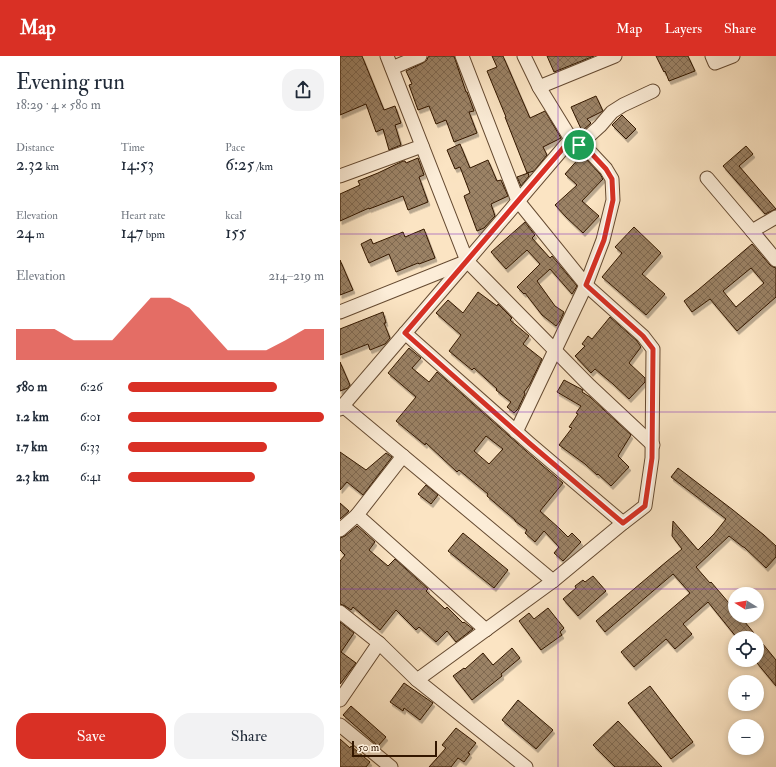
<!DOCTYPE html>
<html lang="en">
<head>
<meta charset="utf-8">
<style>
  :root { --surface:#fff; --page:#f2f2f3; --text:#1f2937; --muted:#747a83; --accent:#d93025 }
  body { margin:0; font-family:"IM FELL Double Pica",serif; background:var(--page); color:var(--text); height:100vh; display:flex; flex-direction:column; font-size:15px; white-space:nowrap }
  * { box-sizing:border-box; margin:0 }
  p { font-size:13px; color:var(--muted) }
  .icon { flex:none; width:22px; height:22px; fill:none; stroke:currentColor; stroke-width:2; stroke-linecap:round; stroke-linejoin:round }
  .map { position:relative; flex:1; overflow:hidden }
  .side { display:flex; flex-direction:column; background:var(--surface); width:340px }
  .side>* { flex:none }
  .needle { width:26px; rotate:281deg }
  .tools { position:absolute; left:388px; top:531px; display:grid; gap:8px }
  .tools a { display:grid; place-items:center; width:36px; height:36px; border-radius:50%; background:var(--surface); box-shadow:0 2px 6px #0003; font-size:20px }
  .scale { position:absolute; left:12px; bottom:10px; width:85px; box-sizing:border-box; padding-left:4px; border:2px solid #331700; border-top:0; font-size:11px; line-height:14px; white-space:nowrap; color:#331700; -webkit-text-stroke:3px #fcedd8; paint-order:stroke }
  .pin { position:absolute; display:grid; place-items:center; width:34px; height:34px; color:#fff; margin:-17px; border:2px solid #fff; border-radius:50%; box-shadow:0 1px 4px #0007 }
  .round { display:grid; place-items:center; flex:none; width:42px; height:42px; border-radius:16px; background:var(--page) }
  .headline { display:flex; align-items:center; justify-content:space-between; height:68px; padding:0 16px }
  h1 { font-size:22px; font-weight:600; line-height:30px }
  .figures { display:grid; grid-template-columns:repeat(3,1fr); gap:6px; height:68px; padding:4px 16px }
  .figures div { display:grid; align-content:center }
  .figures b { font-size:17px; font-weight:600 }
  .figures small { font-size:11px; font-weight:400 }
  .figures p { font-size:11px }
  .chart { height:112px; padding:8px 16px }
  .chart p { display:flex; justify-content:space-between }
  .chart svg { width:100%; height:72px; margin-top:4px; fill:var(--accent); opacity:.7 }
  .cta { display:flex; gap:8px; margin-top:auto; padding:8px 16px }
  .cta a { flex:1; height:46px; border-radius:16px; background:var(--accent); color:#fff; font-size:16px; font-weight:600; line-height:46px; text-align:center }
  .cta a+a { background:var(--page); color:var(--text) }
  ul { padding:0 16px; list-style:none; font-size:13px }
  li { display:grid; grid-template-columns:64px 48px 1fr; align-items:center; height:30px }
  li i { height:10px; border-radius:5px; background:var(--accent) }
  header { display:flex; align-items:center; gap:24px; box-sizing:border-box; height:56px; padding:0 20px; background:var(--accent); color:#fff }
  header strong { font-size:19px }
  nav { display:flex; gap:22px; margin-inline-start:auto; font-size:14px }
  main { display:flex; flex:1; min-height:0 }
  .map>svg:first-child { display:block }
  .building { fill:url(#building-cross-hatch); stroke:#331700; fill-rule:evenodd; filter:url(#shadow) }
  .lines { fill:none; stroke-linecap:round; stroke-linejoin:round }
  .minor-casing { stroke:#654a31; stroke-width:15 }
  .minor { stroke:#fcedd8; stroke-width:13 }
  .route-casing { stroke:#fff; stroke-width:8 }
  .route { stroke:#d93025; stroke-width:5 }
  .grid { fill:none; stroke:#7b2cbf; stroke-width:1; stroke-opacity:0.55 }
</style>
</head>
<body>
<header>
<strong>Map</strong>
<nav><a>Map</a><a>Layers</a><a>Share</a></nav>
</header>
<main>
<section class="side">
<div class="headline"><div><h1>Evening run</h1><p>18:29 · 4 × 580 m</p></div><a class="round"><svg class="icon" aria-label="share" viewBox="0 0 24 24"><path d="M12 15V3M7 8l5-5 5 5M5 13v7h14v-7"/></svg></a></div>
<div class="figures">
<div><p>Distance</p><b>2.32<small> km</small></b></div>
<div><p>Time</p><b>14:53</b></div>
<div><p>Pace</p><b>6:25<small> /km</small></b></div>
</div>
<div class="figures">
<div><p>Elevation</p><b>24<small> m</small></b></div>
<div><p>Heart rate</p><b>147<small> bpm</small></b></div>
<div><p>kcal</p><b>155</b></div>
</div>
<div class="chart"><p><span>Elevation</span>214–219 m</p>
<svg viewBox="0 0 160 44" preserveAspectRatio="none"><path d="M0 44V25L10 25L20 25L30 32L40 32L50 32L60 19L70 6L80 6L90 12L100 25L110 38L120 38L130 38L140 32L150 25L160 25V44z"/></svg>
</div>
<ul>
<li><b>580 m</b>6:26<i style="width:76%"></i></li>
<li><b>1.2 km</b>6:01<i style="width:100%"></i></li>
<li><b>1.7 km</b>6:33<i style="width:71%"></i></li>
<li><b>2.3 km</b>6:41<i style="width:65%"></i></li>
</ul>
<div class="cta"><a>Save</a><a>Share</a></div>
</section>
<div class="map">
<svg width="436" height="711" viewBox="0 0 436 711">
  <defs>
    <pattern id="building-cross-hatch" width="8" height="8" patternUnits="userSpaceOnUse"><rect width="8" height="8" fill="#9b8265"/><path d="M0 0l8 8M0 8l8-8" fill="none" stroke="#7f6951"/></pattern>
    <filter id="shadow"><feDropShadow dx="2" dy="3.5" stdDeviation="0" flood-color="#0004"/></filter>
  </defs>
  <rect width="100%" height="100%" fill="#fbe4c3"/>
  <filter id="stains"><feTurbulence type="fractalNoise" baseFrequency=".005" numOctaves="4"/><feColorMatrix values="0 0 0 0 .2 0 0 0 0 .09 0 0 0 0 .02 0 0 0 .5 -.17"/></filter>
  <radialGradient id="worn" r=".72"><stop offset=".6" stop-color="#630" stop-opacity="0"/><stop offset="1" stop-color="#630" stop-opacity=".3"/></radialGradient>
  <g class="building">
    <path d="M0 0H22L44 54 55 50 61 67 55 69 61 89 49 94 43 73 36 76 26 48 0 59Z"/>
    <path d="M90 0H114L126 36H127L134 55 129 56 137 77 114 86 106 64 96 68 89 50 78 54 69 29 72 28 66 15 83 7 87 4 88 1Z"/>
    <path d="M152 0H163L190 62 205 55 221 82 203 91 207 99 194 115 187 117 165 61H166L147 15 157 11Z"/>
    <path d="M207 0H254L214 16Z"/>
    <path d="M316 0H348L355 15 329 25 325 15 324 16Z"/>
    <path d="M256 40 263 55 247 63 251 67 242 75 231 51Z"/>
    <path d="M282 59 296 73 286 83 272 69Z"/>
    <path d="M120 88 130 112 148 104 157 125 161 124 168 140 151 148 155 160 144 172 137 175 124 140 130 137 120 111 115 113 107 94Z"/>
    <path d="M406 90 413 98 399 110 436 153 425 158 383 110Z"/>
    <path d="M241 100 246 103 260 118 263 123 242 145 259 160 243 177 226 161 215 149 237 129 225 118Z"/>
    <path d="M78 102 84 119 79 121 88 146 68 154 63 140 29 153V152L0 165V138L20 129 18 125 38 117 63 105H65L66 107Z"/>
    <path d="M188 117 189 120 181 130 177 121Z"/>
    <path d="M185 166 195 179 192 182 210 202 212 200 237 230 234 235 232 238 210 213 197 225 215 250 224 256 220 265 216 270 202 259 185 237 184 238 177 231 200 208 187 194 166 213 151 196Z"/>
    <path d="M294 171 321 197 302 218 325 238 306 259 262 221 282 197 275 191Z"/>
    <path d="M84 173 95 202 79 208 78 207 56 216 49 198 29 207 21 188 31 183 33 188 63 176 65 181Z"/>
    <path d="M412 188 430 209 433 211 436 212V241L397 275 370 243 352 256 344 245 358 234ZM411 212 424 227 396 251 383 235Z"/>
    <path d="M0 204 13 234 0 239Z"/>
    <path d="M138 236 157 250 158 248 172 262 170 264 189 280 183 288 202 303 190 328 184 336 185 338 178 353 174 357 167 351 171 346 156 334 157 333 134 312 132 314 109 295 121 279 96 257 108 244 123 257Z"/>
    <path d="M43 256 46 267H44L50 282 45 288 30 294 28 288 0 299V273Z"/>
    <path d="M270 261 297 285 301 291 289 307 305 322V326L289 343 273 328 255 313 251 317 235 300 245 290 242 288 248 280 252 283Z"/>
    <path d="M69 292 81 302 72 312 89 326 97 316 195 403 223 427 200 455 219 472 228 481 232 477 241 486 223 505 214 497 219 491 204 475 195 486 185 477 187 474 175 465V464L147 440 148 438 119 414 117 416 86 387 85 389 56 365 76 341 48 317ZM146 380 163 393 149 408 134 395Z"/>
    <path d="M0 306 10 329 8 332 0 335Z"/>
    <path d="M224 324 243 334 242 336 250 341 291 379 278 400 289 411 271 430 258 418 257 419 245 408 219 389 232 372 229 371 238 358 236 357 241 350 217 336Z"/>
    <path d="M0 396 26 414 46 397 52 401 23 439 7 426 0 434Z"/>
    <path d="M338 412 393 454 424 479 436 490V501L426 512 404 491H403L389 480 356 511 370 527 371 526 395 554V560H400L436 604V630L417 607V582H397L368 546 343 568 352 578 335 593 326 583 294 611 281 596 350 537 333 518 265 576 256 565 326 506 342 493 332 480 333 465 358 494 374 478 386 463 331 421Z"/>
    <path d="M86 429 98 439 91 448 78 438Z"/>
    <path d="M0 447 9 455 0 463Z"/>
    <path d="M17 470 35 486 29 494 48 510 55 503 88 533 86 535 105 553 107 551 123 567 124 566 133 573 116 586 107 575 96 586 79 571 76 574 56 554 40 574 13 551 11 554 5 550 0 548V505L5 499 0 494V482L5 480Z"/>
    <path d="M123 477 168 514 154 532 108 495Z"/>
    <path d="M253 520 266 535 238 560 223 543 236 532 235 530 243 524 245 526Z"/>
    <path d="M208 552 224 572 220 576 222 579 201 594 179 565 189 557 194 563Z"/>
    <path d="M0 566 14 577 1 596 16 607 0 628Z"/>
    <path d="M172 592 180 602 161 618 162 620 132 644 113 620 124 612 125 613 143 597 153 609Z"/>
    <path d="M64 627 80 638 93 647 80 664 64 652 63 655 50 646Z"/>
    <path d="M310 630 353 686 331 703 288 647Z"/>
    <path d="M178 644 213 674 196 693 162 664Z"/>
    <path d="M11 650 46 681 38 690 3 659Z"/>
    <path d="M278 665 322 711H275L253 689Z"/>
    <path d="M116 672 136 687 128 697 130 698 124 706 118 702 111 711H89L106 692 102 689Z"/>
    <path d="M0 683 10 692 11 690 30 706 26 711H0Z"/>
  </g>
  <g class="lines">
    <g class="minor-casing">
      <g id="minor">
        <path d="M122 0 178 145 246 229 263 184 273 144 272 123 266 113 251 97 231 83"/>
        <path d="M184 0 199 31 231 83 225 90 127 205 250 330 313 389"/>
        <path d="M372 0 375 7 393 0"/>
        <path d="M52 12 80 0"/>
        <path d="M199 31 275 0"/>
        <path d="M239 89 260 70 272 56 283 49 313 35"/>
        <path d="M0 120 82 90"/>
        <path d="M367 122 412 175 436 204"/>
        <path d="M412 175 436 161"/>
        <path d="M0 256 125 206"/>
        <path d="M65 277 189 387 283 467"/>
        <path d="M3 350 213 525"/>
        <path d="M0 353 127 205 47 0"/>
        <path d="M17 459 146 574"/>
        <path d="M0 474 17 459 63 400"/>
        <path d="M0 556 39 587 77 624 213 525 283 467 305 450 312 402 313 293 303 280 246 229 176 376"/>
        <path d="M77 624 186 711"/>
        <path d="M0 644 39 587"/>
        <path d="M0 669 51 711"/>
      </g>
    </g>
    <use href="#minor" class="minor"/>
  </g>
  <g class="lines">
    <g class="route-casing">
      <path id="route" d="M231 83 251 97 266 113 272 123 273 144 264 184 246 229 303 280 313 293 312 402 305 450 283 467 189 387 65 277 225 90Z"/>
    </g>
    <use href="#route" class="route"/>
  </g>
  <path class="grid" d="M218 0V711M0 178H436M0 356H436M0 533H436"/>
  <rect width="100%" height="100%" filter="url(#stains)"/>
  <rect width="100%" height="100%" fill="url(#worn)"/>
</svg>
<div class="tools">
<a><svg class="needle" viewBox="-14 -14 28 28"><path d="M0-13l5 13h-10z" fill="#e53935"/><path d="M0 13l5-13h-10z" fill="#747a83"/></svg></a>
<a><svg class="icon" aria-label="locate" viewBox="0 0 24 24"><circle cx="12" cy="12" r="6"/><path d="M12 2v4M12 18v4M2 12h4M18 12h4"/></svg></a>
<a>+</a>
<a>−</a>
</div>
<div class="scale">50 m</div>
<div class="pin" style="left:239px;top:89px;background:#1e9e55"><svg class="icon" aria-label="arrive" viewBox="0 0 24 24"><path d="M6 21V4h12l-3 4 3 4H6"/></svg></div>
</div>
</main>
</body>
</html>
